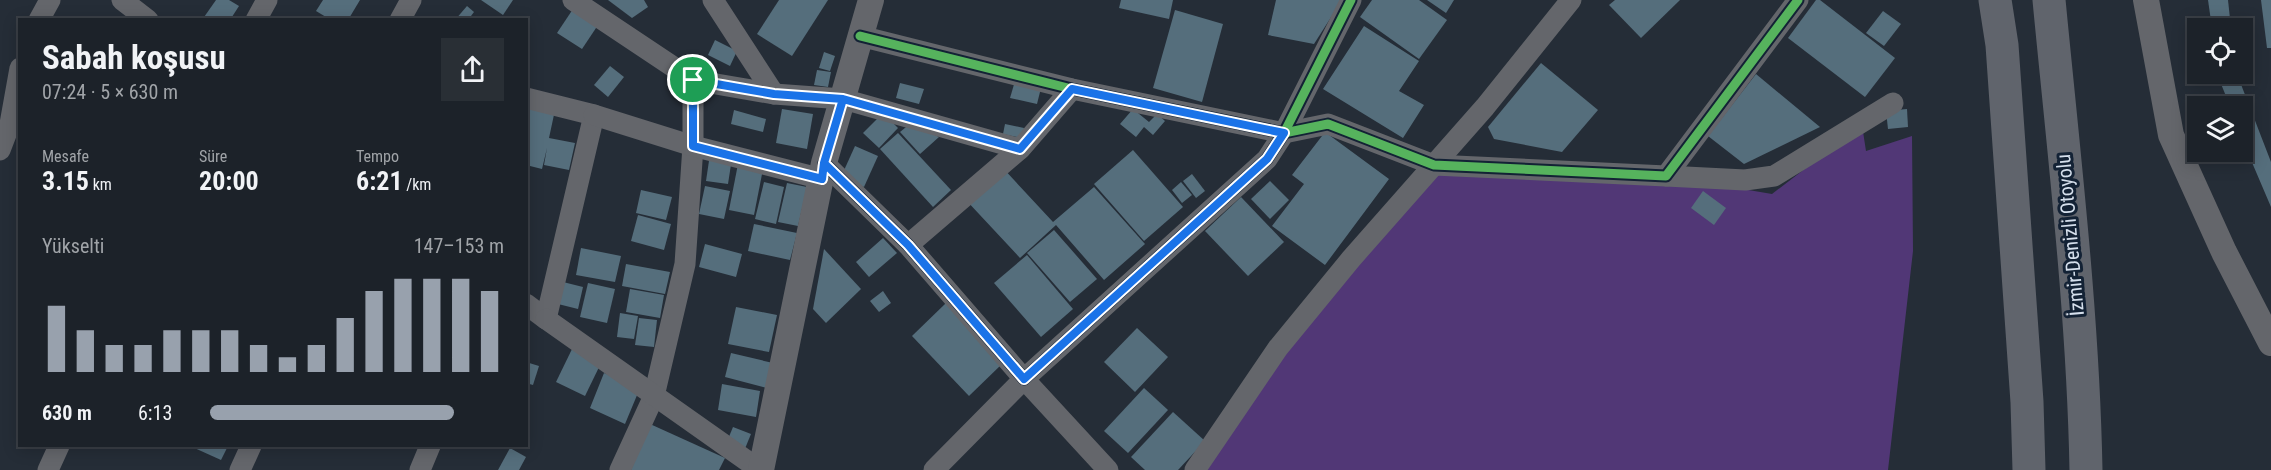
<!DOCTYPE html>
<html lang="tr">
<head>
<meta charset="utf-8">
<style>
  :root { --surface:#1c2229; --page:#292f35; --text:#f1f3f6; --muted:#a0a4a8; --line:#3a3f46; --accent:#98a1ad }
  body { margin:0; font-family:"Roboto Condensed",sans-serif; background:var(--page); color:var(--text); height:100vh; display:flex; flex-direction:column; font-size:22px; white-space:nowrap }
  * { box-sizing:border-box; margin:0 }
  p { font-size:20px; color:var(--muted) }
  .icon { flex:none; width:33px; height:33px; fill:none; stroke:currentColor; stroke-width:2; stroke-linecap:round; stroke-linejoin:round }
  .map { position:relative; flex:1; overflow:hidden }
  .details { position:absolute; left:18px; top:18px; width:510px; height:429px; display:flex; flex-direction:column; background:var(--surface); border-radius:0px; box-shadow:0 3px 15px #0003,0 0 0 2px var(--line) }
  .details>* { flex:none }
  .fabs { position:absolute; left:2187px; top:18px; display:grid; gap:12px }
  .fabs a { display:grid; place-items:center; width:66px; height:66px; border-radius:0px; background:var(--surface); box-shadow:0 3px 15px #0003,0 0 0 2px var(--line); font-size:30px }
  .pin { position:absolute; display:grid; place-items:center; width:51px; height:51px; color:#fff; margin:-26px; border:3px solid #fff; border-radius:50%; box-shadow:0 2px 6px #0007 }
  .round { display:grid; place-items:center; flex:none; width:63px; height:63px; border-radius:0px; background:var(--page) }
  .headline { display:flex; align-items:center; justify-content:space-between; height:102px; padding:0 24px }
  h1 { font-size:33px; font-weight:700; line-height:45px }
  .figures { display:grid; grid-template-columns:repeat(3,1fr); gap:9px; height:102px; padding:6px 24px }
  .figures div { display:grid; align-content:center }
  .figures b { font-size:26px; font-weight:700 }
  .figures small { font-size:16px; font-weight:400 }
  .figures p { font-size:16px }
  .chart { height:168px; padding:12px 24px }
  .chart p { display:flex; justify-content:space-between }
  .chart svg { width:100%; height:108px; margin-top:6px; stroke:var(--accent); stroke-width:6 }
  ul { padding:0 24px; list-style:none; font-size:20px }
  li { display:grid; grid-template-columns:96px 72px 1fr; align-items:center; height:45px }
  li i { height:15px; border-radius:8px; background:var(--accent) }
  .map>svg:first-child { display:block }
  .green { fill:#513776 }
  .building { fill:#556e7c }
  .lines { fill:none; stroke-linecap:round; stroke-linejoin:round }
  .minor { stroke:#64666b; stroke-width:21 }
  .tertiary { stroke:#64666b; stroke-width:26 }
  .motorway { stroke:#60646c; stroke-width:33 }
  .cycleway-casing { stroke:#132235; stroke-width:13 }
  .cycleway { stroke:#56b35d; stroke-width:9 }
  .route-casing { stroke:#fff; stroke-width:12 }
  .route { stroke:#1a73e8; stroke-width:8 }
  .labels { text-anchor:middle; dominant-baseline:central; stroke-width:6; stroke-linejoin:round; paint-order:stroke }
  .street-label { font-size:20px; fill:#d6e0ed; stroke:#132235 }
</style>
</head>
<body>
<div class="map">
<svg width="2271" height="470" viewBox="0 0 2271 470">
  <rect width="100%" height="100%" fill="#252d37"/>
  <path class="green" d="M1862 125 1866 151 1912 136 1913 251 1888 470H1195L1434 165 1666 176 1772 194Z"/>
  <g class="building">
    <path d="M216 0H229L239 6 230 20H202Z"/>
    <path d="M323 0H360L348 20H331L316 11Z"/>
    <path d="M481 0H513L503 15Z"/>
    <path d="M608 0H644L648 7 632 18Z"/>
    <path d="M779 0H828L792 56 757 34Z"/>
    <path d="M1121 0H1173L1169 19 1119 8Z"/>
    <path d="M1276 0H1342L1314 44 1268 35Z"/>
    <path d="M1372 0H1419L1447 20 1419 59 1360 17Z"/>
    <path d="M1427 0H1454L1446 13Z"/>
    <path d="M1615 0H1680L1641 38 1609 5Z"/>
    <path d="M1816 0H1820L1895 58 1865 97 1788 38Z"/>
    <path d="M2208 0H2228L2231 28H2212Z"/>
    <path d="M2261 0H2271V48H2267Z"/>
    <path d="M467 6 474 12 468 20H455Z"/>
    <path d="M573 9 598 25 582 49 557 33Z"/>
    <path d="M1175 10 1223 24 1202 102 1153 88Z"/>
    <path d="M1883 11 1901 24 1884 46 1866 33Z"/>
    <path d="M1364 26 1419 61 1399 91 1424 105 1403 138 1323 89Z"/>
    <path d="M715 40 737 51 730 66 708 55Z"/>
    <path d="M824 52 835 56 830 71 819 68Z"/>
    <path d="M1541 63 1598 110 1562 152 1494 139 1488 127Z"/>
    <path d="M610 66 624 77 608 97 594 85Z"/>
    <path d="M817 70 831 72 828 87 814 85Z"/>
    <path d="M1756 74 1820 127 1744 164 1708 136Z"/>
    <path d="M2217 74H2237L2271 162V207L2242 139V106H2230Z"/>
    <path d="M1015 81 1041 88 1037 104 1010 98Z"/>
    <path d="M900 83 924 89 919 104 896 98Z"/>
    <path d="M531 105 555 110 549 138 575 143 569 170 544 165 547 148 542 169 526 165V125Z"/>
    <path d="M782 109 813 114 807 149 776 143Z"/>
    <path d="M1133 109 1149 122 1157 114 1165 121 1153 135 1144 127 1136 137 1120 124Z"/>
    <path d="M1907 109 1908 127 1888 129 1886 111Z"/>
    <path d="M734 110 766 119 763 132 731 124Z"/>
    <path d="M883 113 898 128 879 148 863 133Z"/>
    <path d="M911 123 939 137 920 154 900 132Z"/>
    <path d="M1005 124 1024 128 1022 138 1003 134Z"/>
    <path d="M1325 132 1389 179 1325 265 1272 226 1304 184 1292 175Z"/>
    <path d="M898 133 951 190 933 207 880 149Z"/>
    <path d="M855 146 878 156 864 187 841 177Z"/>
    <path d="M1133 150 1183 207 1144 241 1094 184Z"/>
    <path d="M710 154 732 158 728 184 706 181Z"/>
    <path d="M738 164 763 169 754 215 729 210Z"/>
    <path d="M1001 166 1053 222 1094 187 1145 244 1104 280 1056 225 1020 258 965 199Z"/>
    <path d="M1192 174 1205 191 1196 198 1183 181Z"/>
    <path d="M1270 181 1289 200 1270 219 1251 199Z"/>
    <path d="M764 182 784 187 776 224 755 219Z"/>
    <path d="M1181 182 1192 195 1182 203 1172 190Z"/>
    <path d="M787 183 807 187 798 226 778 222Z"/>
    <path d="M705 186 730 191 724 219 699 214Z"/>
    <path d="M641 190 672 197 666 220 636 213Z"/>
    <path d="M1703 191 1726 208 1714 225 1691 208Z"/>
    <path d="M1241 197 1284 242 1248 276 1205 231Z"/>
    <path d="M638 215 671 224 664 250 631 241Z"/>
    <path d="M754 224 797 233 790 260 748 251Z"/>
    <path d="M1054 230 1097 279 1070 302 1027 253Z"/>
    <path d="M883 238 897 253 869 277 856 262Z"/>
    <path d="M705 244 742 254 736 277 699 267Z"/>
    <path d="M581 248 621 256 615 282 576 275Z"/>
    <path d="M824 249 861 289 826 323 813 309Z"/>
    <path d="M1027 255 1073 309 1041 337 994 283Z"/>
    <path d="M626 264 670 272 665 294 622 286Z"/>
    <path d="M559 281 583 287 578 309 554 303Z"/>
    <path d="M588 283 615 289 607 323 580 317Z"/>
    <path d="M630 289 664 295 660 318 626 312Z"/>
    <path d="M883 291 891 303 879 312 870 301Z"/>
    <path d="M946 303 1003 363 969 396 912 336Z"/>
    <path d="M736 307 777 315 769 352 728 344Z"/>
    <path d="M620 313 638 316 634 339 617 337Z"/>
    <path d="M639 318 657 320 654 347 635 345Z"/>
    <path d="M1137 328 1168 357 1135 392 1104 362Z"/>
    <path d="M573 347 602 361 585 396 556 382Z"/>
    <path d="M731 353 773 363 767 388 725 377Z"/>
    <path d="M526 362 539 366 533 385 526 383Z"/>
    <path d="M604 373 640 388 625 424 590 408Z"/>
    <path d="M722 384 760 391 756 417 718 410Z"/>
    <path d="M1144 388 1168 410 1128 453 1104 431Z"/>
    <path d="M1173 412 1205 441 1178 470H1145L1131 457Z"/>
    <path d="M650 424 725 458 719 470H631Z"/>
    <path d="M733 427 751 434 744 451 726 444Z"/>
    <path d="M190 446H228L221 460Z"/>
    <path d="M510 448 526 457 519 470H498Z"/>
  </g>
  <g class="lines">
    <g class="minor">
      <path d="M122 0 148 20"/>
      <path d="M573 0 693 80V146L685 264 654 396 620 470"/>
      <path d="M713 0 774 94"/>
      <path d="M39 20 50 0"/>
      <path d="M256 20 267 0"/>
      <path d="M400 20 411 0"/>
      <path d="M860 36 1072 89 1284 133 1328 124 1434 165 1666 176 1798 0"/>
      <path d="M693 80 774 94 843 99 1020 149"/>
      <path d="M526 98 594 115 546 319 526 304"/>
      <path d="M594 115 693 146 822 179"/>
      <path d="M0 150 10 124 20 68"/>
      <path d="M824 163 908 245 1024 379 1267 159 1284 133 1351 0"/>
      <path d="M1666 176 1745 180 1774 176 1893 103"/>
      <path d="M908 245 1020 149 1072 89"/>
      <path d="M546 319 760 470"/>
      <path d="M48 470 59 446"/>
      <path d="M240 470 251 446"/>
      <path d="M420 470 430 446"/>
      <path d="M934 470 1024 379 1108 470"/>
      <path d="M1195 470 1278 348 1351 259 1485 107 1571 0"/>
    </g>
    <g class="tertiary">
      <path d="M2146 0 2171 135 2224 252 2271 343"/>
      <path d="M761 470 824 163 871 0"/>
    </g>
    <g class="motorway">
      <path d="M1995 0 2002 45 2027 402 2029 470"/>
      <path d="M2049 0C2064 156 2083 313 2086 470"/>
    </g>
    <g class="cycleway-casing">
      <g id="cycleway">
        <path d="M860 36 1072 89 1284 133 1328 124 1434 165 1666 176 1798 0"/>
        <path d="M824 163 908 245 1024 379 1267 159 1284 133 1351 0"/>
      </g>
    </g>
    <use href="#cycleway" class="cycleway"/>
  </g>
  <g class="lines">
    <g class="route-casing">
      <path id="route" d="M693 80V146L822 179 824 163 843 99 1020 149 1072 89 1284 133 1267 159 1024 379 908 245 824 163 843 99 774 94 693 80"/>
    </g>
    <use href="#route" class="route"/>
  </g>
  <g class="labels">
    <g class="street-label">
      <text transform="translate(2070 235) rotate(-95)">İzmir-Denizli Otoyolu</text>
    </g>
  </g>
</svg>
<div class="fabs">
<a><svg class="icon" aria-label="locate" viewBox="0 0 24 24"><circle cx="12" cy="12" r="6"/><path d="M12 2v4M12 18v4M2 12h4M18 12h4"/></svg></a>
<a><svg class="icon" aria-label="layers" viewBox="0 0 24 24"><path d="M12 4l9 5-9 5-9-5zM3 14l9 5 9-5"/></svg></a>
</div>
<div class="pin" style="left:693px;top:80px;background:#1e9e55"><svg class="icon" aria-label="arrive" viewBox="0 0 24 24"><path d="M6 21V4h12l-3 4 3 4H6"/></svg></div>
<section class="details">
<div class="headline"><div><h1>Sabah koşusu</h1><p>07:24 · 5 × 630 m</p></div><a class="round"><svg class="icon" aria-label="share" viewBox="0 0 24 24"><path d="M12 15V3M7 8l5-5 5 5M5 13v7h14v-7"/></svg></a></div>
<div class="figures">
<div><p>Mesafe</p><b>3.15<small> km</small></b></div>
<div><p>Süre</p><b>20:00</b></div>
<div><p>Tempo</p><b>6:21<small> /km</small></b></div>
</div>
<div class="chart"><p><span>Yükselti</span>147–153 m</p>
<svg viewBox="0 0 160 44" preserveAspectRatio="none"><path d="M5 44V17M15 44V27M25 44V33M35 44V33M45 44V27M55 44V27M65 44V27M75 44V33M85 44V38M95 44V33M105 44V22M115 44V11M125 44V6M135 44V6M145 44V6M155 44V11"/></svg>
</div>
<ul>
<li><b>630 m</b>6:13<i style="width:83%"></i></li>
</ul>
</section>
</div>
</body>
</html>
